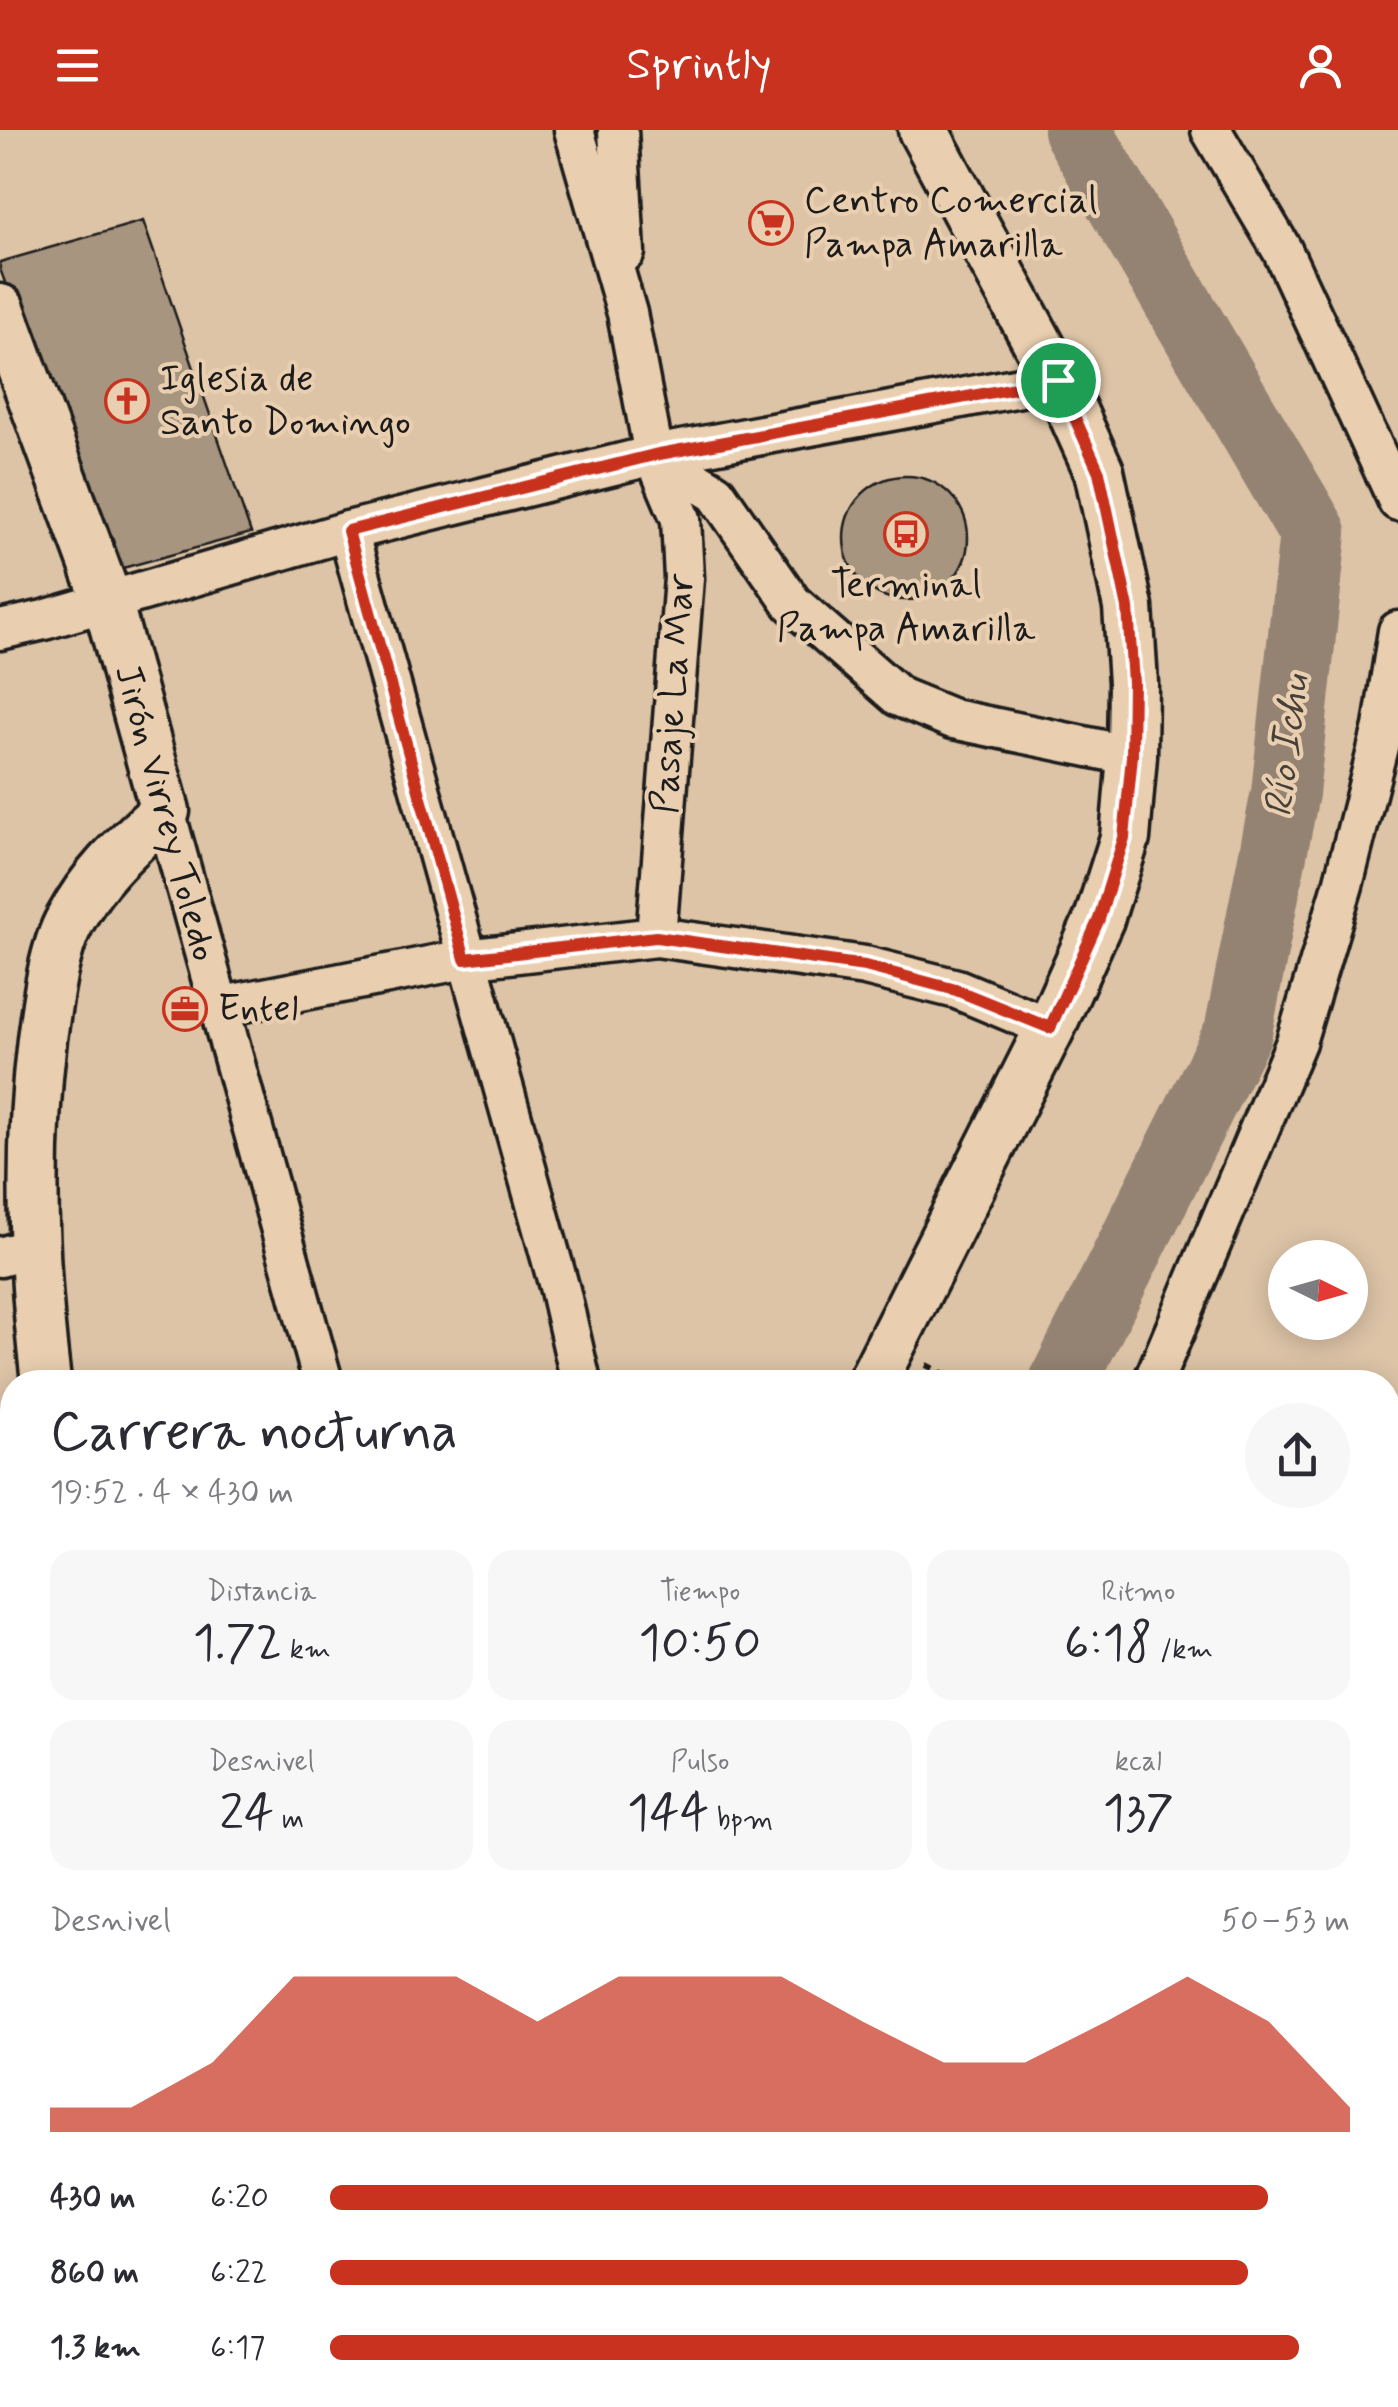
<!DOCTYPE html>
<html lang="es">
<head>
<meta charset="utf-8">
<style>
  :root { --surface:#fff; --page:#f7f7f7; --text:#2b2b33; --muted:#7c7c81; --accent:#c8321e }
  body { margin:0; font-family:Mynerve,sans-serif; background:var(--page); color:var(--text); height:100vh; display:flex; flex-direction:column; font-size:38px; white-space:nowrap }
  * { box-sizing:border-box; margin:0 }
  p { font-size:32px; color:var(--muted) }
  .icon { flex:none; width:55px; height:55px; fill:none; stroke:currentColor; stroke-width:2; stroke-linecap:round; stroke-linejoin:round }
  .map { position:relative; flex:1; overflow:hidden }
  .side { position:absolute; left:0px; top:1240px; width:1400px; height:1038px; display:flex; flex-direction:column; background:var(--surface); border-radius:40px 40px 0 0; box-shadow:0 5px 25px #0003 }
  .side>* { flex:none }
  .needle { width:65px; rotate:95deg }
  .controls { position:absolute; left:1268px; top:1110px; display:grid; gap:20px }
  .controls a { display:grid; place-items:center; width:100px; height:100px; border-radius:50%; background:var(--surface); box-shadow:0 5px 25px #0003; font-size:50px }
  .pin { position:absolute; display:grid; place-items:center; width:85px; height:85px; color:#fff; margin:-42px; border:5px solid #fff; border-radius:50%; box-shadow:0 2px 10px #0007 }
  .round { display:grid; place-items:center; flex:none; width:105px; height:105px; border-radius:52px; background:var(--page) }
  .head { display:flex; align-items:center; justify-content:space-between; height:170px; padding:0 50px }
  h1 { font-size:55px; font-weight:600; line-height:75px }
  .stats { display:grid; grid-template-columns:repeat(3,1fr); gap:15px; height:170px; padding:10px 50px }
  .stats div { display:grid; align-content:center; border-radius:25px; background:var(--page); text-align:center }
  .stats b { font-size:50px; font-weight:600 }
  .stats small { font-size:28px; font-weight:400 }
  .stats p { font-size:28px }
  .chart { height:280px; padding:20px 50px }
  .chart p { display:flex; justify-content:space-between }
  .chart svg { width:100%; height:180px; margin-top:10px; fill:var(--accent); opacity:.7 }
  ul { padding:0 50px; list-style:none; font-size:32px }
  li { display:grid; grid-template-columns:160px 120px 1fr; align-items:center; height:75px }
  li i { height:25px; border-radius:12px; background:var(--accent) }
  header { display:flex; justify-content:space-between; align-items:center; height:130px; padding:0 50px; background:var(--accent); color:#fff; font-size:45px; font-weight:600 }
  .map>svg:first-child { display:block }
  .green { fill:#bca890; stroke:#6c6256; stroke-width:2.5 }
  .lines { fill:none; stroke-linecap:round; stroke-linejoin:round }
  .river { stroke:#948372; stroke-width:68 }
  .building { fill:#a79580; stroke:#1c1c1c; stroke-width:2.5 }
  .minor-casing { stroke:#1c1c1c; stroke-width:45 }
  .major-casing { stroke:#1c1c1c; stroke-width:55 }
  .path { stroke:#1c1c1c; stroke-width:6; stroke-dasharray:8 8; stroke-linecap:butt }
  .minor { stroke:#e9cfb0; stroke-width:38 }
  .major { stroke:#e9cfb0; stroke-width:48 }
  .route-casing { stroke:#fff; stroke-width:20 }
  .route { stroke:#c8321e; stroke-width:12 }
  .labels { text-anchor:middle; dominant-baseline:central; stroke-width:8; stroke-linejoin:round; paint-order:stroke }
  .poi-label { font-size:38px; fill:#1c1c1c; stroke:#e9cfb0; text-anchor:start }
  .street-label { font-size:38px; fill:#1c1c1c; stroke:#e9cfb0 }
  .water-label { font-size:40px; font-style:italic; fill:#46403a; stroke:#e9cfb0 }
</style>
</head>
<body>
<header><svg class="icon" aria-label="menu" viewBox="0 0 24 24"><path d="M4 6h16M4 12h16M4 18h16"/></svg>Sprintly<svg class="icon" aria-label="person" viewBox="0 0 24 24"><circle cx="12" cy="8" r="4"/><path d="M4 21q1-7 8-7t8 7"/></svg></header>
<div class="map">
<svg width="1398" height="2277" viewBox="0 0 1398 2277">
  <rect width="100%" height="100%" fill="#ddc4a7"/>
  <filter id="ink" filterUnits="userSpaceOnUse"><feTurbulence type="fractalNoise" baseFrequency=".01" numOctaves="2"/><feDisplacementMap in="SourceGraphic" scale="20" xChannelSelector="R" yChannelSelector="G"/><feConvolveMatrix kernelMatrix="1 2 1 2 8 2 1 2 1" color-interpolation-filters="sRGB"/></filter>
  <g filter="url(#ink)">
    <path class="green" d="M31 2265H263L267 2277H35Z"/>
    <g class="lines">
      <g class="river">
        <path d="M1063 1252 1238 902 1285 663 1313 403 1077 0"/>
        <path d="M1023 2265 1035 2277"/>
      </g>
    </g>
    <g class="building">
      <path d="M143 91 251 403 112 441 0 139V132Z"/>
      <circle cx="906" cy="408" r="62"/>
    </g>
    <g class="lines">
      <g class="minor-casing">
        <g id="minor">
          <path d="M574 0 627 183 654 325 681 389 684 448 656 807"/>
          <path d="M618 0 625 122"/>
          <path d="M1211 0 1282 120 1398 371"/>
          <path d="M654 325 716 363 792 473 899 567 953 589 1132 626"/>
          <path d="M348 401 560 1160 581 1252"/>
          <path d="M0 500 44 490 348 401 654 325 1058 250"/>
          <path d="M165 681 323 1252"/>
          <path d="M218 877 465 829 656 807 865 836 957 859 1050 898"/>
          <path d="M0 1127 32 1118"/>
          <path d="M1153 1252 1296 912 1343 755 1383 597 1398 501"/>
          <path d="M1388 1321H1398"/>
          <path d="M0 1350 12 1347"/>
          <path d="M0 1920 12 1917"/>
          <path d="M1388 1962 1398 1984"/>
          <path d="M1388 2083 1398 2079"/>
          <path d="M1388 2226 1398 2219"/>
          <path d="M282 2265 286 2277"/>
          <path d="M558 2265 561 2277"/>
          <path d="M1333 2265 1341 2277"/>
          <path d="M642 2277 680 2265"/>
        </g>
      </g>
      <g class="major-casing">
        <g id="major">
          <path d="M0 179 107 470 165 681C127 716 95 743 70 790 53 821 47 873 42 909 28 1024 32 1137 46 1252"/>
          <path d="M872 1252 1050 898 1099 789 1125 708 1132 626 1133 553 1128 477 1099 341 1058 250 923 0"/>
          <path d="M0 2195 12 2191"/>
          <path d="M0 2227 13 2277"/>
          <path d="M913 2265 924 2277"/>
        </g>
      </g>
      <path class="path" d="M926 1235 961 1252"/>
      <use href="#minor" class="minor"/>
      <use href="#major" class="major"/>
    </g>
  </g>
  <g class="lines" filter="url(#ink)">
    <g class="route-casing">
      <path id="route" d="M1058 250 1099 342 1128 478 1133 553 1132 626 1124 708 1099 789 1050 898 956 860 865 836 656 807 465 829 348 401 654 325Z"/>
    </g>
    <use href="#route" class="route"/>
  </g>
  <defs>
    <g id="supermarket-ring" transform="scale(2.25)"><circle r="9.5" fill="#e9cfb0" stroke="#c8321e" stroke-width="1.5"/><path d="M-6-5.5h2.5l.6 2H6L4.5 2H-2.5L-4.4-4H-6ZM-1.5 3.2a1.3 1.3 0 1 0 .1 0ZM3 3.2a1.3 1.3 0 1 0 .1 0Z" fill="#c8321e"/></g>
    <g id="church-ring" transform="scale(2.25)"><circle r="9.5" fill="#e9cfb0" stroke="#c8321e" stroke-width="1.5"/><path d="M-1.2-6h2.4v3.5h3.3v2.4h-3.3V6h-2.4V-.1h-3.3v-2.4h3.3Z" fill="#c8321e"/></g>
    <g id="bus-ring" transform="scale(2.25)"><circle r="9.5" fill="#e9cfb0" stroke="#c8321e" stroke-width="1.5"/><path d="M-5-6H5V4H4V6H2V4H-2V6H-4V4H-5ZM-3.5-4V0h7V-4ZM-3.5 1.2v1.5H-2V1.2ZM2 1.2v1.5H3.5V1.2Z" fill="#c8321e"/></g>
    <g id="office-ring" transform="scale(2.25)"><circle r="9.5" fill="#e9cfb0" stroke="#c8321e" stroke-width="1.5"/><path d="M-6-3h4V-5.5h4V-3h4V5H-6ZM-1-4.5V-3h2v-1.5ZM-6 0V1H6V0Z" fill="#c8321e"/></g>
  </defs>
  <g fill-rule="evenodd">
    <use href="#supermarket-ring" x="771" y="93"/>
    <use href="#church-ring" x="127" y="271"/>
    <use href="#bus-ring" x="906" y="404"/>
    <use href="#office-ring" x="185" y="879"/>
  </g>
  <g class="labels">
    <g class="poi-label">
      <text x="804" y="71">Centro Comercial<tspan x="804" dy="44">Pampa Amarilla</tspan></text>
      <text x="160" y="249">Iglesia de<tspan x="160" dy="44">Santo Domingo</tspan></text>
      <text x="906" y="455" text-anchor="middle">Terminal<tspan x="906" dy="44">Pampa Amarilla</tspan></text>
      <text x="218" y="879">Entel</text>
    </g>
    <g class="street-label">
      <text transform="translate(674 564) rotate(-86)">Pasaje La Mar</text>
      <text transform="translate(165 683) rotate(75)">Jirón Virrey Toledo</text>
    </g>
    <g class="water-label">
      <text transform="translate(1288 616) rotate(-83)">Río Ichu</text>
    </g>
  </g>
</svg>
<div class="controls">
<a><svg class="needle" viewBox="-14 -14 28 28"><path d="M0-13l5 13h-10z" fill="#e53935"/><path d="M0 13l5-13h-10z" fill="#7c7c81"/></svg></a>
</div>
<div class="pin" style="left:1058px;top:250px;background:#1e9e55"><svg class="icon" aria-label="arrive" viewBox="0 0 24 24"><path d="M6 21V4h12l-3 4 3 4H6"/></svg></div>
<section class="side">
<div class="head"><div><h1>Carrera nocturna</h1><p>19:52 · 4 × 430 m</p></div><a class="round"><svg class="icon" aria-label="share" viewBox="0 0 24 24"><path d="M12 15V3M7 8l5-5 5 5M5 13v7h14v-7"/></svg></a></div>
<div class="stats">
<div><p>Distancia</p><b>1.72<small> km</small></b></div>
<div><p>Tiempo</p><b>10:50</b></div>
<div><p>Ritmo</p><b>6:18<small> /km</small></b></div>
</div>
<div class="stats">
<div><p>Desnivel</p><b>24<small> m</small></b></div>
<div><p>Pulso</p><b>144<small> bpm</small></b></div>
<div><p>kcal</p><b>137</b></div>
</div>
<div class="chart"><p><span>Desnivel</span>50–53 m</p>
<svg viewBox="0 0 160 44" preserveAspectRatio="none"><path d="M0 44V38L10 38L20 27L30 6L40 6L50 6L60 17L70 6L80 6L90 6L100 17L110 27L120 27L130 17L140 6L150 17L160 38V44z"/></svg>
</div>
<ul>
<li><b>430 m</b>6:20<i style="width:92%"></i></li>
<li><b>860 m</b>6:22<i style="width:90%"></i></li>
<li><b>1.3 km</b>6:17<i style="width:95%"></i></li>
</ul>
</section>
</div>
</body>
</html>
